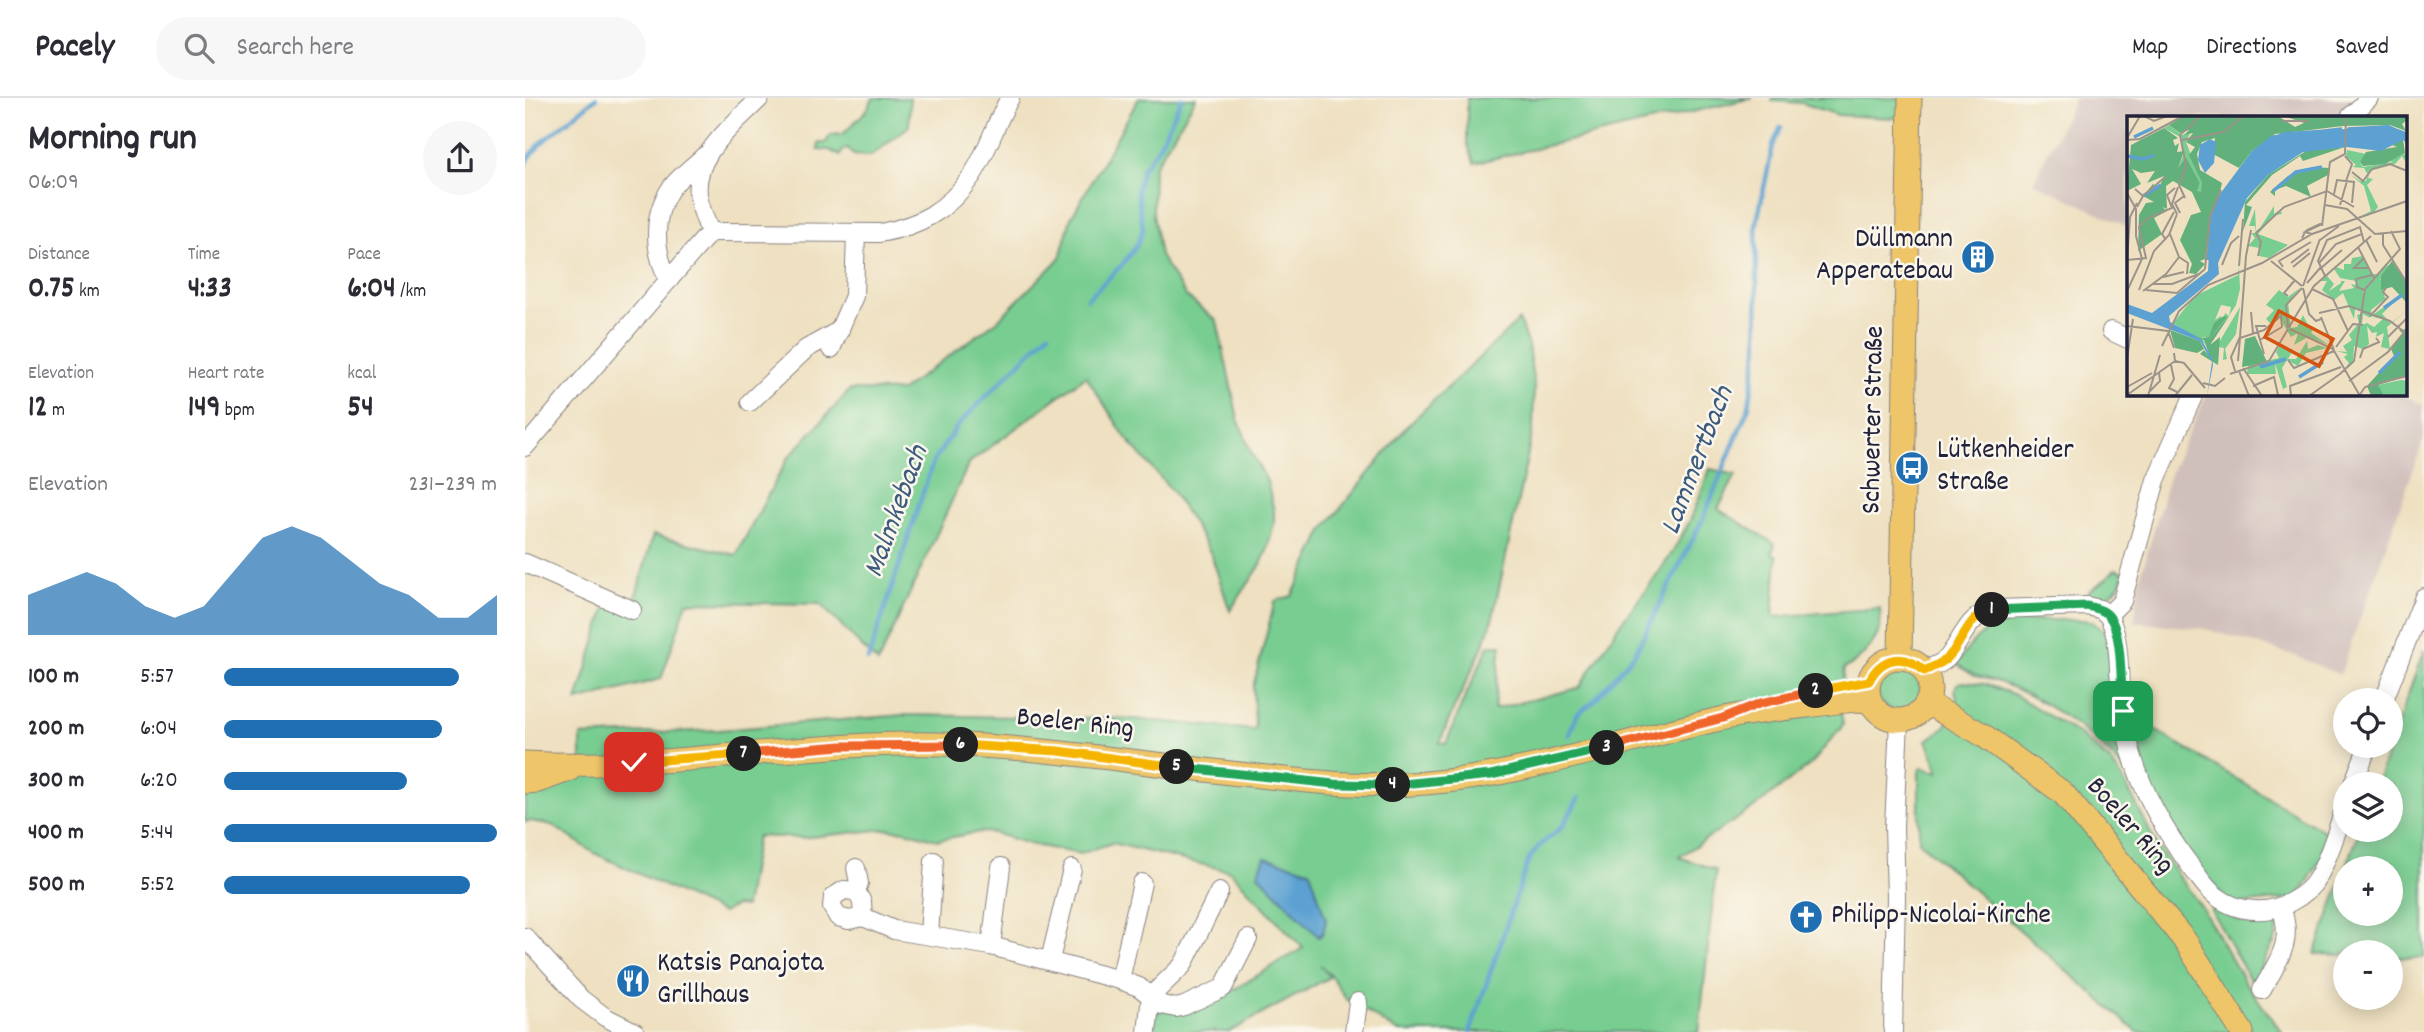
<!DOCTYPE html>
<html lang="en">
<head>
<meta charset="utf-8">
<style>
  :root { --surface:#fff; --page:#f7f7f7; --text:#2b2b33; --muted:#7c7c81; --line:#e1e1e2; --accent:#1f6fb2 }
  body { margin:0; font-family:Dekko,sans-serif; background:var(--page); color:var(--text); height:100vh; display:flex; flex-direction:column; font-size:26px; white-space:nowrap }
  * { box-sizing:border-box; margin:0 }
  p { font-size:23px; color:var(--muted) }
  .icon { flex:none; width:38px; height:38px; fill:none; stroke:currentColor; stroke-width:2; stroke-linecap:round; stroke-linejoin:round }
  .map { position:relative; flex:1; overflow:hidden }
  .panel { display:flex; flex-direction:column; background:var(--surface); width:525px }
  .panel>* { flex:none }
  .fabs { position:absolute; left:1808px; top:590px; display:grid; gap:14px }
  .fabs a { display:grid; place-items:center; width:70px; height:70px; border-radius:50%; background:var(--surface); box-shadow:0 4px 18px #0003; font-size:35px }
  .pin { position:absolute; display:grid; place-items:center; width:60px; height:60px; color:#fff; margin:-30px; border-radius:14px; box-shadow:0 4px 10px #0006 }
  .km { position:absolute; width:35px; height:35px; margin:-18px; border-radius:50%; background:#222; color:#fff; font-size:19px; line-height:35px; text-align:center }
  .round { display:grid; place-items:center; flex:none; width:74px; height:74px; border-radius:37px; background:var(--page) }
  .head { display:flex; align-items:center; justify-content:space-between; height:119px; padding:0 28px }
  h1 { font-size:38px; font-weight:700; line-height:52px }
  .stats { display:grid; grid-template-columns:repeat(3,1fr); gap:10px; height:119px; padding:7px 28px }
  .stats div { display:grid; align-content:center }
  .stats b { font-size:30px; font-weight:700 }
  .stats small { font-size:19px; font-weight:400 }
  .stats p { font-size:19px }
  .chart { height:196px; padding:14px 28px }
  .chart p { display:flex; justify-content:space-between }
  .chart svg { width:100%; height:126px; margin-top:7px; fill:var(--accent); opacity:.7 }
  ul { padding:0 28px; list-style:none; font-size:23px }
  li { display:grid; grid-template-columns:112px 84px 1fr; align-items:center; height:52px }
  li i { height:18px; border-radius:9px; background:var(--accent) }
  header { display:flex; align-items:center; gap:42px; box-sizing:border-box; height:98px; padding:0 35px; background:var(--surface); border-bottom:2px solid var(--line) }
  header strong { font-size:33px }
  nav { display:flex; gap:38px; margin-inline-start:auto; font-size:24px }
  .search { width:490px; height:63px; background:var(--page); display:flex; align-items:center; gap:18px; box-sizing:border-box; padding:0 24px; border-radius:38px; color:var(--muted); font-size:26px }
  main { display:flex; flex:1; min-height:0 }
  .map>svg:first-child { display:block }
  .industrial { fill:#d0c0bb }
  .green { fill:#78cd91; stroke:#4d7866; stroke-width:2 }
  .water { fill:#5ca1d1; stroke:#3f6286; stroke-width:2 }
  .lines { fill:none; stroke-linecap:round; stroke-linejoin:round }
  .stream { stroke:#5ca1d1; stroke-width:4.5 }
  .minor-casing { stroke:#88817e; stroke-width:20 }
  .major-casing { stroke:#88817e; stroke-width:25 }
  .minor { stroke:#fff; stroke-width:18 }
  .major { stroke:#eec569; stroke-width:23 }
  .split-1-casing { stroke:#fff; stroke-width:14 }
  .split-2-casing { stroke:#fff; stroke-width:14 }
  .split-3-casing { stroke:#fff; stroke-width:14 }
  .split-4-casing { stroke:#fff; stroke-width:14 }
  .split-5-casing { stroke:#fff; stroke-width:14 }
  .split-6-casing { stroke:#fff; stroke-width:14 }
  .split-7-casing { stroke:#fff; stroke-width:14 }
  .split-8-casing { stroke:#fff; stroke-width:14 }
  .split-1 { stroke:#22a559; stroke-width:9 }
  .split-2 { stroke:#f5b400; stroke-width:9 }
  .split-3 { stroke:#f0652b; stroke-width:9 }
  .split-4 { stroke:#22a559; stroke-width:9 }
  .split-5 { stroke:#22a559; stroke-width:9 }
  .split-6 { stroke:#f5b400; stroke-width:9 }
  .split-7 { stroke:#f0652b; stroke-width:9 }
  .split-8 { stroke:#f5b400; stroke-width:9 }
  .labels { text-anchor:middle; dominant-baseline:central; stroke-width:5; stroke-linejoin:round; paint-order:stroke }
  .poi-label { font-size:28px; fill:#22223b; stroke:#fbf7ec; text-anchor:start }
  .street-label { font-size:28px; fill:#22223b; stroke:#fbf7ec }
  .water-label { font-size:30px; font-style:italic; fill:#3c5b7e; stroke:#fbf7ec }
  .inset-river { fill:none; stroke:#5ca1d1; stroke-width:3.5 }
  .inset-road { fill:none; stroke:#9c948b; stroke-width:2 }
  .view { fill:#d45411; fill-opacity:0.15; stroke:#d45411; stroke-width:3.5 }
  .inset-edge { fill:none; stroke:#22223b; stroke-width:3.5 }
</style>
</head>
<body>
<header>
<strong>Pacely</strong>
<div class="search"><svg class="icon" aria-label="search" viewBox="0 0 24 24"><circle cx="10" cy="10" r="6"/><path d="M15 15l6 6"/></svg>Search here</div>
<nav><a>Map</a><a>Directions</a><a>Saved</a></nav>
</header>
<main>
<section class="panel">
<div class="head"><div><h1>Morning run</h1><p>06:09</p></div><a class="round"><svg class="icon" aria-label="share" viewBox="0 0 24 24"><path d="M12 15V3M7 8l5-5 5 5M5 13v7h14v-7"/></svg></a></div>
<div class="stats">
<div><p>Distance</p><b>0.75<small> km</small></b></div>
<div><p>Time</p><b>4:33</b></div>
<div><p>Pace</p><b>6:04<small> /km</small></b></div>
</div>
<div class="stats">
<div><p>Elevation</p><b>12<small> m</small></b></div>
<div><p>Heart rate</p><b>149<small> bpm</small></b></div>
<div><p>kcal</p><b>54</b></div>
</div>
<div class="chart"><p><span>Elevation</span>231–239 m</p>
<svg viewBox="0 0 160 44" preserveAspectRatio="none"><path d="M0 44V30L10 26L20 22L30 26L40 34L50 38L60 34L70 22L80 10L90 6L100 10L110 18L120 26L130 30L140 38L150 38L160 30V44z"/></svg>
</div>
<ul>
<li><b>100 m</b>5:57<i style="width:86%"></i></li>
<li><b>200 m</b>6:04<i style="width:80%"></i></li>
<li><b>300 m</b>6:20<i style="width:67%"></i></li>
<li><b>400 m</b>5:44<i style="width:100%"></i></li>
<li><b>500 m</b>5:52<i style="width:90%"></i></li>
</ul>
</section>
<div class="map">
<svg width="1899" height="934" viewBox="0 0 1899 934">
  <rect width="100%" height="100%" fill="#fbf7ec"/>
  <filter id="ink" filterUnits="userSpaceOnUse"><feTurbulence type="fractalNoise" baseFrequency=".0143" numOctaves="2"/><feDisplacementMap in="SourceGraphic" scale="14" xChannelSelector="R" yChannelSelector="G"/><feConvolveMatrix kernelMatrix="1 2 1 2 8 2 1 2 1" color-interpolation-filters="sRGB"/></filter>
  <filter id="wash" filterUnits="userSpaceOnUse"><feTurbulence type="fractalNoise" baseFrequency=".00686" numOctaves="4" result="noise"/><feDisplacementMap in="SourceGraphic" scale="28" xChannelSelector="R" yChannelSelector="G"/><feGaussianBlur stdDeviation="1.57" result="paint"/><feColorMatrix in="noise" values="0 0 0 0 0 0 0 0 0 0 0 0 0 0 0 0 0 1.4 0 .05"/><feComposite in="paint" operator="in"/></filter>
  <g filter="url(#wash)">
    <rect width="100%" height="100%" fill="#eee0c0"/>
    <g class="industrial">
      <path d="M1550 0H1827L1828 2 1814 19H1603V129L1508 84Z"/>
      <path d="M1682 296H1875L1899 307V341L1815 577 1768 557 1681 531 1609 524 1616 477 1645 375Z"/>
    </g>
    <g class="green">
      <path d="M348 0H385L384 28 346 58 328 57 323 50 318 52 315 58 304 52H293L294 45H300L306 37 318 36 342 12Z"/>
      <path d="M614 0H671L629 69 628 116 635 158 661 198 692 223 713 321 727 356 742 383 749 413V425L742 453 735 468 705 513 686 456 680 445 647 393 601 340 561 278 444 365 353 565 295 506 162 504 136 581 52 603 83 502 107 512 128 437 211 457 263 360 325 292 376 293 473 222 535 160 546 120Z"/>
      <path d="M942 0H1227L949 65 942 44Z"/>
      <path d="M1247 0H1385V21L1313 17 1277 5 1247 3Z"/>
      <path d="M994 222 1003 248 1009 287 1008 332 967 523C954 565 929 603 915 645L921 646 937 606 964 547H976L969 611 1054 590 1094 527 1128 483 1147 455 1165 423 1185 371 1211 377 1193 411 1250 446 1247 455 1252 458 1248 519 1355 510C1355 515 1356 522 1355 528 1353 542 1333 566 1319 570L1315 609 1318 626 1316 630 1287 665 1233 707 1154 759 1191 772 1174 934H874L821 901 806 878 795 867 805 879 704 934H628L632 914 698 898 778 850 705 773 587 745 555 756 504 746 469 735 455 734 412 742 381 733 361 731 276 740 232 738 220 809 210 808 197 815 69 755 27 727 5 723 0 724V684L56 667V638L194 632 378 617 608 621 730 632 728 589 750 503 767 498 799 431 882 328Z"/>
      <path d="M1590 471 1600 475C1592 493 1585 500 1565 504L1564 493 1581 481Z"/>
      <path d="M1520 522H1559L1567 524 1579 533 1584 550 1591 631 1602 673 1600 674C1574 638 1522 604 1482 587 1462 579 1449 581 1432 566 1459 523 1473 525 1520 522Z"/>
      <path d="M1899 552V860L1866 859V854H1820V857L1790 856 1820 773V816H1866V770H1821L1835 732H1866V686H1851Z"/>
      <circle cx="1374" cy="592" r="21"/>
      <path d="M1440 584 1460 586 1490 597 1555 637 1585 663 1600 685 1633 749 1679 813 1719 883 1757 934H1612L1394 744V674L1397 670 1414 674 1402 642 1419 630 1433 609 1430 590 1434 585Z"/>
      <path d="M1598 613 1809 739 1773 800 1705 807 1633 720Z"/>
      <path d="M1689 810 1717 824 1746 825 1753 829 1751 840 1729 883 1725 882 1686 812Z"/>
    </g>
    <path class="water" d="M740 759 785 772 801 822 798 835 794 839 733 776Z"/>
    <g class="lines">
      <g class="stream">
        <path d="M0 65 16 45 71 0"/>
        <path d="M562 201 597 167 612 147 618 131 612 92 617 71 633 50 657 0"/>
        <path d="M343 562 408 364 433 327 524 235"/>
        <path d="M1044 637 1052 616 1068 604 1110 555 1177 423 1224 308 1233 249 1231 128 1248 47 1256 29"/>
        <path d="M945 934 1004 761 1014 748 1037 729 1054 700"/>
      </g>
    </g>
  </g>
  <g filter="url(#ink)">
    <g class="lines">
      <g class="minor-casing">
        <g id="minor">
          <path d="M1825 19 1844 0"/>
          <path d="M185 134 355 135C394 128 422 113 446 79 462 56 470 25 485 0"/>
          <path d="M144 182C129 155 127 120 144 93 152 80 168 69 179 58"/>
          <path d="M1586 233 1603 241"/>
          <path d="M306 251 329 198 331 135"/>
          <path d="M225 304 281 251 315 232"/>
          <path d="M0 349 185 134C181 124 177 113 174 103 164 59 208 28 235 0"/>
          <path d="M0 465 107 512"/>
          <path d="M1583 517C1595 540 1593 564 1595 589 1596 605 1599 621 1602 637 1612 686 1637 730 1667 770 1674 779 1681 791 1691 798 1703 807 1716 812 1730 812 1753 814 1782 799 1793 779 1805 757 1812 732 1820 709"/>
          <path d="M1583 517 1597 503 1631 382 1669 296"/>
          <path d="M1399 573C1407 569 1419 565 1424 558 1439 538 1444 515 1472 511L1562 508 1575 511 1583 517"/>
          <path d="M1859 602 1899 499"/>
          <path d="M1828 686 1843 648"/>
          <path d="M331 770 334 785 331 793 337 804 338 819 324 822 313 819 307 809 308 799 319 792 331 793"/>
          <path d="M338 819 369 832 466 848 595 882 614 889 637 907 651 910 659 908 698 890 723 841"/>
          <path d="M404 837 409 763"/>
          <path d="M0 839 56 901 80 919 110 934"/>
          <path d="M466 848 476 769"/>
          <path d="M525 862 547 771"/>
          <path d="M595 882 617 785"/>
          <path d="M1737 892C1754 861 1769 844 1756 809"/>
          <path d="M622 934 626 898 658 867 694 794"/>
          <path d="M829 934 833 904"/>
          <path d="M1368 934 1371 799 1369 729 1374 623"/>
        </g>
      </g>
      <g class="major-casing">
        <g id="major">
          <circle cx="1374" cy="591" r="31"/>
          <path d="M1375 560 1385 0"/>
          <path d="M1402 605 1458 637 1538 695 1661 844 1717 934"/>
          <path d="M0 665C138 673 276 643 414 646 522 649 627 667 734 678 790 684 844 690 901 685 1001 677 1097 643 1195 621 1236 612 1279 609 1321 603L1336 602 1345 604"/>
          <path d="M0 684 13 683 44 672"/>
        </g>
      </g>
      <use href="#minor" class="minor"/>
      <use href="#major" class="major"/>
    </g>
  </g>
  <g class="lines" filter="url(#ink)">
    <g class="split-1-casing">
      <path id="split-1" d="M1467 512 1562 508C1569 510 1577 511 1582 516 1599 532 1595 590 1598 613"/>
    </g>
    <g class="split-2-casing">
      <path id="split-2" d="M1291 593 1344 583C1356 559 1379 554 1399 573 1406 570 1414 566 1420 562 1438 548 1441 516 1467 512"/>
    </g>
    <g class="split-3-casing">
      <path id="split-3" d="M1082 650 1198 620 1236 605 1291 593"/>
    </g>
    <g class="split-4-casing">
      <path id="split-4" d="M868 687 966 677 1082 650"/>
    </g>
    <g class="split-5-casing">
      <path id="split-5" d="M652 669 809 686 868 687"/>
    </g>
    <g class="split-6-casing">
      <path id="split-6" d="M436 647 534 653 652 669"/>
    </g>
    <g class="split-7-casing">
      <path id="split-7" d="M219 656 316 648 436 647"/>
    </g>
    <g class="split-8-casing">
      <path id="split-8" d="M109 664 219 656"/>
    </g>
    <use href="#split-1" class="split-1"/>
    <use href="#split-2" class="split-2"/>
    <use href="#split-3" class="split-3"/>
    <use href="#split-4" class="split-4"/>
    <use href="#split-5" class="split-5"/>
    <use href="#split-6" class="split-6"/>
    <use href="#split-7" class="split-7"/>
    <use href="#split-8" class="split-8"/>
  </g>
  <defs>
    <g id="building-disc" transform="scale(1.75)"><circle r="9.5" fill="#1f6fb2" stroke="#fbf7ec"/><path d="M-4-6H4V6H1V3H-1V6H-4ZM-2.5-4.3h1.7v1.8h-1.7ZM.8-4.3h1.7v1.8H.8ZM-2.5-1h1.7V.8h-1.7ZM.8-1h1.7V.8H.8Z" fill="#fff"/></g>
    <g id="bus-disc" transform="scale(1.75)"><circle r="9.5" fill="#1f6fb2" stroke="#fbf7ec"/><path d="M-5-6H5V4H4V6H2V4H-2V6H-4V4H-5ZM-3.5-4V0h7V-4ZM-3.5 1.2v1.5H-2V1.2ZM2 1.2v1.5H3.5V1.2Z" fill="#fff"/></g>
    <g id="church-disc" transform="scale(1.75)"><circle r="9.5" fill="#1f6fb2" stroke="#fbf7ec"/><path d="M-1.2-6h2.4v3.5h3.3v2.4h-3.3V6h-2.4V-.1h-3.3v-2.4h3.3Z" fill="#fff"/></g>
    <g id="restaurant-disc" transform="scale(1.75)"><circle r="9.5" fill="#1f6fb2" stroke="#fbf7ec"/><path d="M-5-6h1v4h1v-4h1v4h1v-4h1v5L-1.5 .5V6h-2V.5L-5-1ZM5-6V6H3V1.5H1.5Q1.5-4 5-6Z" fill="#fff"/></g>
  </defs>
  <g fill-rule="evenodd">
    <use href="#building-disc" x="1453" y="159"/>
    <use href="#bus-disc" x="1387" y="370"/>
    <use href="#church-disc" x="1281" y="819"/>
    <use href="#restaurant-disc" x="108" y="883"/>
  </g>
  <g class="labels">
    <g class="poi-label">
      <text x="1428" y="143" text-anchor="end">Düllmann<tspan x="1428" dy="32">Apperatebau</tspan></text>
      <text x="1412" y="354">Lütkenheider<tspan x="1412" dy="32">Straße</tspan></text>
      <text x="1306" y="819">Philipp-Nicolai-Kirche</text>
      <text x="132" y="867">Katsis Panajota<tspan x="132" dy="32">Grillhaus</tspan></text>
    </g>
    <g class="street-label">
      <text transform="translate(1350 322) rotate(-89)">Schwerter Straße</text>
      <text transform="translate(550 627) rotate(6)">Boeler Ring</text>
      <text transform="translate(1604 729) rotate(49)">Boeler Ring</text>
    </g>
    <g class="water-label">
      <text transform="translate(1174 363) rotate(-69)">Lammertbach</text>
      <text transform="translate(373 414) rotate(-70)">Malmkebach</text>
    </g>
  </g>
  <g transform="translate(1602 18)">
    <rect width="280" height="280" fill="#eee0c0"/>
    <path d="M42 9 55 19 63 17 59 26 75 67 76 85 70 75 73 67 59 41 50 54 56 40 53 21 37 12ZM220 34 239 38 233 47 236 51 266 46 261 44 280 37V48L275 40 268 48 243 55 241 62 246 63 240 69 251 91 247 96 230 102 244 95 237 70 223 58 233 65H239L241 59 237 52 225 51 229 49 219 40ZM147 90V98L153 94 155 98 148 99 131 118 161 129 142 142 132 140 133 132 121 130 128 122 124 117H129L128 110H122L128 93 129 115 133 112ZM236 140 246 162 236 174 237 181 239 171 249 162V161H247L245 158H253L255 152 262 149 253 164 265 160 262 154 269 162 264 170 256 168 258 183 244 194 245 201H241L245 203 236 198 235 209 240 207 247 211 256 203 246 201 247 198 274 179 255 198 264 207 279 195 260 211 263 233 254 231 257 217 249 221 250 216 245 217 240 210 242 228 236 233 227 230 226 246 216 255 222 247 217 241 221 238 209 235 220 236 216 230 225 224 222 219 232 207 230 199 237 197 228 193 227 203 216 177 207 184 195 174 200 165H194L209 151 217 154V148H224L225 142ZM207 153 213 162 229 165 230 171 229 172V169L224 168 227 172 212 175 218 165H214V167L202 175 207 168 200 160ZM112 151 113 173 109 189 86 224 81 225 99 202 97 200 98 197 102 200 104 191 94 189 88 204 94 200 96 204 82 221H75L78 228 46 207 68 180 111 159ZM173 172 161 186 164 212 170 211 176 199 183 213 187 211 184 217 202 229 181 221 167 229 171 217 164 221 152 201 144 208 139 203 147 194 139 189 152 174 161 181ZM113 191 109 218 98 233 100 243 96 244 97 232 92 231 90 239 91 228ZM180 225 181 233 191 229 200 232 179 237 171 250 160 244 155 252 160 271 156 273 148 247 149 258H120L121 249 152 242 149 236 153 228 166 234 161 243H169ZM274 264 280 265V280L254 278 251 269Z" fill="#78cd91" fill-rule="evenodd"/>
    <path d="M57 0H151L168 11 177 7 157 0H280V4L275 8 279 15 263 9 216 10 148 18 125 35 112 52 86 38 88 22 75 26 70 38 73 54 95 67 78 143 73 145 78 148 69 158 62 157 65 148 53 124 64 99 74 96 65 76 46 65 39 70 40 93 35 91 40 95 27 102 35 118 11 135 12 99 19 87 27 86 16 80 26 68 32 72 37 60 20 67 28 55 14 57 5 53 14 68 0 75 4 29 37 12 51 22 46 24 48 30 52 27 50 36 57 35 51 52 59 41 73 67 70 75 74 76 75 67 62 39 68 31 59 26 66 17 57 19 62 14 53 17 42 9ZM220 15H264L276 23 278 37 258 48 236 50 233 46 239 36 270 31 265 29 273 25 249 16ZM218 31 176 45 173 40 145 59 119 89 125 91 116 115 118 86 141 59 179 35ZM186 51 202 52 201 59 180 70 184 81 159 70 148 74V80L143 76 161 60ZM265 145 280 168V187L265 171 254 174V160ZM97 200 100 201 81 225 103 199 83 229 93 221 91 249 73 238 77 234 83 241 77 224 57 214 74 222 82 221 87 207ZM280 213V260L251 269 257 280H244L240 270 267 240 264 233 276 218 272 214ZM43 214 73 225 77 233 70 237 48 232ZM128 220 140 246 115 251 118 223Z" fill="#62b07b"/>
    <path d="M262 9 280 18V28L276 24 254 35 220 31 176 36 141 59 120 82 91 147 92 158 42 200 43 206 74 223 85 242 86 249 80 280 85 246 73 225 0 197V188L25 197 81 155 84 101 93 78 125 35 144 20ZM83 23 89 26 87 47 78 57 71 44 73 29Z" fill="#5ca1d1"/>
    <path class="inset-river" d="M220 14 259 12 277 18H279L260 11 221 13M155 18 215 14M7 21 26 12M0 40 17 43 27 39M146 75 169 56 195 51M16 80 34 69M93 82 126 38 147 21 215 13M87 96 81 144 92 84 127 38 155 18M257 192 275 179M133 251 159 243M252 257 273 236M172 261 196 246"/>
    <path class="inset-road" d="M17 0 27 5 40 0M155 5H181M0 22 13 0M0 24 13 23 56 0M55 24 97 16 116 0M218 40 225 48 219 65M225 56 236 65 245 53 263 48 280 55M8 73 16 80 10 91M0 77 9 93V120L15 143 0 175M207 78 210 64 227 66 225 87M16 80 38 61M58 82 52 69 59 49 53 19 74 0M198 89 220 93 248 118 280 115M213 89 220 65M53 97 48 87 57 80M50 98 45 88 51 71M195 110 203 46 218 38 219 0M43 118 52 141M256 118V129L280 167M175 122 178 116 180 114 193 108H195L178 116 185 118M39 124 35 118 47 96M193 124 212 110M239 124 250 146M231 131 247 162M119 140 124 114M131 140 134 126 129 117 157 91 200 75 227 91M52 141 61 147 60 158M237 142 227 152H242M0 144 19 142 12 111 21 102 45 92 40 79 48 72M0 144 3 101 10 87M144 145 175 170M164 147 182 133M192 147 209 128 235 118M95 149 104 127 112 120M112 150 116 103M156 151 152 145 184 126M166 151 183 137M194 152 215 134M78 153 83 100 94 74M198 160 191 145 200 124 233 111 237 126M36 161 57 156M180 167 194 151M26 168H45L72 158M176 170 193 123M176 172 182 198 189 205 194 203M185 173 206 183 221 215M12 174 27 135 42 119 50 98M19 174 50 177 78 153M237 174 230 171 229 163 245 159M16 175 39 158 52 141M161 180 157 177 168 164M124 196 126 217M192 197 222 190 263 205 280 218M243 200 261 181 256 176 259 172M194 201 207 234M0 210 41 215 47 232M162 211 187 170 244 120M161 212 159 189 175 172M163 213 206 233 233 280M261 221 280 202M113 222 137 214 154 200 155 211M133 224 155 211M35 230 52 195 81 169 135 147 185 118 280 85M209 231 226 208 236 209M47 237 48 245 57 247 78 272M137 238 129 210H139M0 242 6 203M233 242 236 233 252 226 249 222M161 244 167 252 207 235M111 245 113 222M44 249 47 263 42 272 50 276M116 252 135 280M108 255 104 241 113 221 119 140M112 255 122 280M103 258 142 245 161 213M213 258 227 245 238 173 273 133 264 115M222 265 261 236 280 213M76 267 88 270 98 262M126 270 147 261 151 279M0 271 25 257M23 275 33 265 32 256M0 279 48 245M21 280 33 239M48 280 65 259M164 280 163 270 214 251M182 280 213 258M232 280 238 271 280 260"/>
    <path class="view" d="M152 195 206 223 192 250 138 221Z"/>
    <rect width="280" height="280" class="inset-edge"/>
  </g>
</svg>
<div class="fabs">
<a><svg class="icon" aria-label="locate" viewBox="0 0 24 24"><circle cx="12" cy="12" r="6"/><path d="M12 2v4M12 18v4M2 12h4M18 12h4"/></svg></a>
<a><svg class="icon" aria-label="layers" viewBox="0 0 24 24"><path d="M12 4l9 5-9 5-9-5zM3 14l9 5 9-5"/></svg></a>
<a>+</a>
<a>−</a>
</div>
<div class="pin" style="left:1598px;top:613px;background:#1e9e55"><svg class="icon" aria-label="arrive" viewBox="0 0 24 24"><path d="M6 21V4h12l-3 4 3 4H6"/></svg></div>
<div class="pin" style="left:109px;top:664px;background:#d93025"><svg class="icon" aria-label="check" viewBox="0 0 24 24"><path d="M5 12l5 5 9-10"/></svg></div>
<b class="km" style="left:1467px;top:512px">1</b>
<b class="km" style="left:1291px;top:593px">2</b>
<b class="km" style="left:1082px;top:650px">3</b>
<b class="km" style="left:868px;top:687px">4</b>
<b class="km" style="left:652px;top:669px">5</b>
<b class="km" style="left:436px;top:647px">6</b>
<b class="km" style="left:219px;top:656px">7</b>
</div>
</main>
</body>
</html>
